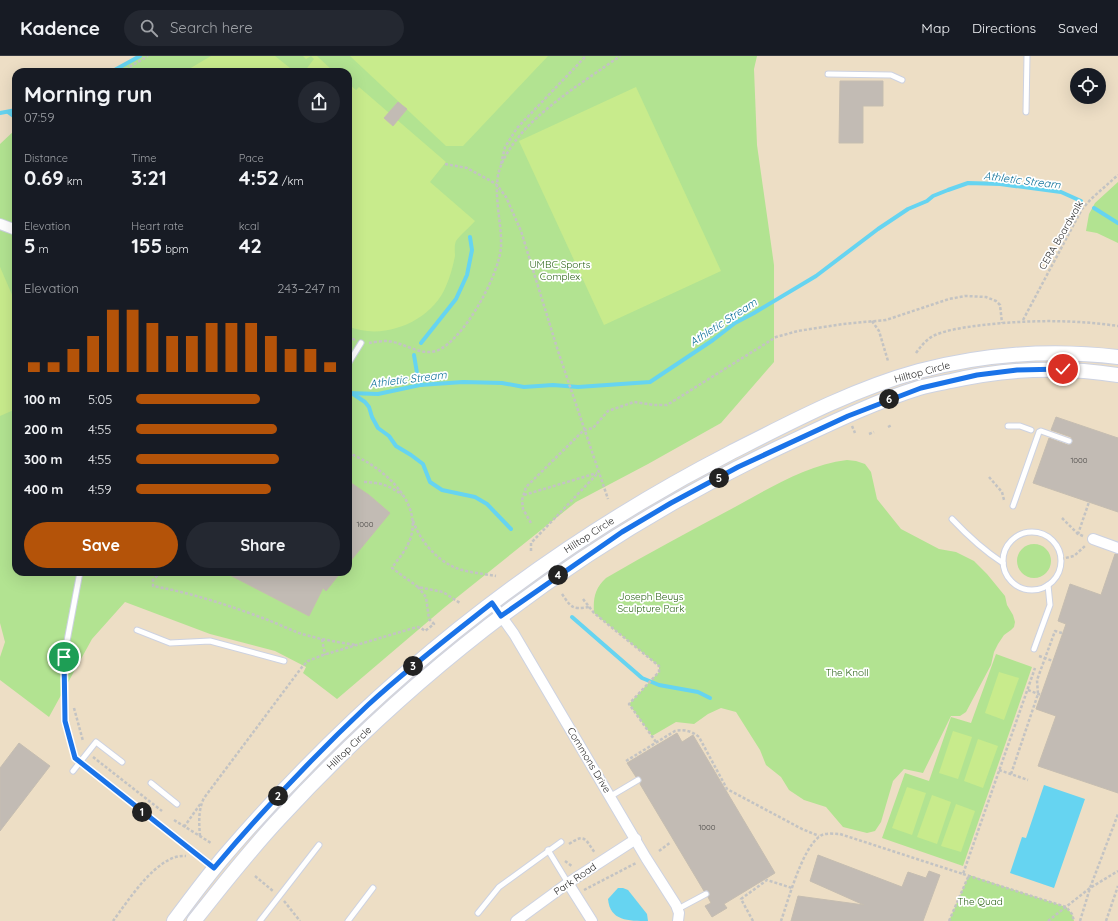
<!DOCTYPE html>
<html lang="en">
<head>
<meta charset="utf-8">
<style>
  :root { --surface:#171b24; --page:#242831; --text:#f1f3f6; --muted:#9ea1a6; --line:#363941; --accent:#b45309 }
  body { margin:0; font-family:Quicksand,sans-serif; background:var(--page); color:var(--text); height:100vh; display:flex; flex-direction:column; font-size:15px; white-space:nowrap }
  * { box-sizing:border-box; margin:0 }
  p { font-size:13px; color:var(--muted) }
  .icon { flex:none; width:22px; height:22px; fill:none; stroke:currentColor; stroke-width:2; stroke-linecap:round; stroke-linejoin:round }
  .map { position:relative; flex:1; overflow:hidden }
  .side { position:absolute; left:12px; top:12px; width:340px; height:508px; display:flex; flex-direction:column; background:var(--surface); border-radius:12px; box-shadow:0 4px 16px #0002 }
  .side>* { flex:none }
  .controls { position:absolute; left:1070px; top:12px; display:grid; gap:8px }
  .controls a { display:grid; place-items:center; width:36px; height:36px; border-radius:50%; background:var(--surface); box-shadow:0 4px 16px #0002; font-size:20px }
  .pin { position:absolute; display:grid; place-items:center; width:34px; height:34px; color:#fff; margin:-17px; border:2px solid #fff; border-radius:50%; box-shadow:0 1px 4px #0007 }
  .km { position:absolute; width:20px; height:20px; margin:-10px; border-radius:50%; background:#222; color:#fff; font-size:11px; line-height:20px; text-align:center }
  .round { display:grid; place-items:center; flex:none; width:42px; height:42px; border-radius:21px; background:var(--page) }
  .summary { display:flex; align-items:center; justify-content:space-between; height:68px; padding:0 12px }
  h1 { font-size:22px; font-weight:700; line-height:30px }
  .figures { display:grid; grid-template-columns:repeat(3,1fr); gap:6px; height:68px; padding:4px 12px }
  .figures div { display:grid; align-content:center }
  .figures b { font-size:20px; font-weight:700 }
  .figures small { font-size:11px; font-weight:400 }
  .figures p { font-size:11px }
  .chart { height:112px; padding:8px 12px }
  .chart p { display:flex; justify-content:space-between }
  .chart svg { width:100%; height:72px; margin-top:4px; stroke:var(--accent); stroke-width:6 }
  .action { display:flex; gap:8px; margin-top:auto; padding:8px 12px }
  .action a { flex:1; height:46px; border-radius:24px; background:var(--accent); color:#fff; font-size:16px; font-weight:700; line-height:46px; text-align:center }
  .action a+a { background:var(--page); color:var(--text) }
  ul { padding:0 12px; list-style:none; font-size:13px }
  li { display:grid; grid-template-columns:64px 48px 1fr; align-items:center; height:30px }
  li i { height:10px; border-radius:5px; background:var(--accent) }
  header { display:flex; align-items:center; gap:24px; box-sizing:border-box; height:56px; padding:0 20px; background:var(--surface); border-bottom:1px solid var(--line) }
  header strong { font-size:19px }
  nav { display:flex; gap:22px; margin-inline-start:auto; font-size:14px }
  .search { width:280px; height:36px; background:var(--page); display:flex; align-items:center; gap:10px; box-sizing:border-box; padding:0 14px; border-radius:22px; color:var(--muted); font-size:15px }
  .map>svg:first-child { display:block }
  .education { fill:#eddec5; fill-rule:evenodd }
  .green { fill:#b2e391 }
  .pitch { fill:#c8eb8c }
  .water { fill:#66d4f1 }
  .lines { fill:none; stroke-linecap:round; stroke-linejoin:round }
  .stream { stroke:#66d4f1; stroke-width:4 }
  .building { fill:#c2bbb4; stroke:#c5bdb1 }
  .lane-casing { stroke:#cdd2e1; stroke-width:7 }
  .street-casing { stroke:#cdd2e1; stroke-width:12 }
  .secondary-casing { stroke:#cdd2e1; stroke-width:16 }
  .path { stroke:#c3c3c3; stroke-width:2.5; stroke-dasharray:3 2; stroke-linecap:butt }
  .lane { stroke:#fff; stroke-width:5 }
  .street { stroke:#fff; stroke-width:10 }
  .secondary { stroke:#fff; stroke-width:14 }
  .route-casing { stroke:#fff; stroke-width:8 }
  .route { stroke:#1a73e8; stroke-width:5 }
  .labels { text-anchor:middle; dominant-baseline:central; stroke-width:3.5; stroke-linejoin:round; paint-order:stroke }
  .number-label { font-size:8px; fill:#4e4c4a }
  .street-label { font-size:10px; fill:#272727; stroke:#fff }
  .park-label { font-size:10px; fill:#2b6417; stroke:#fff }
  .water-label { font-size:11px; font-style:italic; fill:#0a6f98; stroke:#fff }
</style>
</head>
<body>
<header>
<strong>Kadence</strong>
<div class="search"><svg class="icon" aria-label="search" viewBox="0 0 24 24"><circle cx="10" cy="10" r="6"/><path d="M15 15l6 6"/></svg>Search here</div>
<nav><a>Map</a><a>Directions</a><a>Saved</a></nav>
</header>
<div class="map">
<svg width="1118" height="865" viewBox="0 0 1118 865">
  <rect width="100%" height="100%" fill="#eae1d7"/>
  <path class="education" d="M0 0H1118V865H0ZM16 16H348V516H16ZM1077 19H1099V41H1077Z"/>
  <g class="green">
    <path d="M140 0H757L754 13 757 89 774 209V306L721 367 648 408 576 446 445 551 337 643 303 617 306 611 275 595 210 578 125 546 92 583 49 661 0 624V601L5 586 0 567V88L16 73V516H348V16H111Z"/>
    <path d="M1118 126V187L1097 177 1086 175 1089 158 1095 147Z"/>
    <path d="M847 404 856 405 865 408 871 416 877 443 901 473 939 493 956 496 974 505 987 518 1005 540 1007 549 1013 559 1015 566 1014 571 1011 574 1004 579 998 588 994 596 991 609 966 656 960 660H951L923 717 904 713 893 725 881 766 875 775 867 777 843 771 826 751 804 744 789 734 781 721 766 709 760 694 736 656 721 652 708 658 694 668 676 666 652 680 629 648 657 618 659 616V610L594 557C593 542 595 532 606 522 649 497 692 474 735 451 770 432 806 409 847 404Z"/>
    <circle cx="1034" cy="505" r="17"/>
    <path d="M996 598 1032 611 963 810 882 782 905 717 929 725 951 661 971 667Z"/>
    <path d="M969 819 1066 851 1072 858 1074 865H949Z"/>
  </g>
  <g class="pitch">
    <path d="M211 0H275L295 16H184Z"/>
    <path d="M303 0H317L334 16H304L314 3 311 0 306 3Z"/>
    <path d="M350 0H548L463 90H446Z"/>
    <path d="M348 27 356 34 359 31 446 106 430 126 475 165C471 170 459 180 456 185 454 189 455 196 455 200 453 210 450 221 446 230 432 265 383 286 348 270Z"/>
    <path d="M636 31 721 215 604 269 519 85Z"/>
    <path d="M0 211 16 248V353L0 360Z"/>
    <path d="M999 616 1019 622 1004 664 985 657Z"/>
    <path d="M953 675 972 681 958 723 939 717Z"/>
    <path d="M978 683 998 690 983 732 964 725Z"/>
    <path d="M907 731 926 737 912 779 892 772Z"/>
    <path d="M932 739 951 746 937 788 917 781Z"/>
    <path d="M956 748 975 755 961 796 941 790Z"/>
  </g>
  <g class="water">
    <path d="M1044 729 1085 743 1054 832 1010 817 1022 781 1026 782Z"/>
    <path d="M618 832H623L628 834 647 858 648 865C628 865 610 865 608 843Z"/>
  </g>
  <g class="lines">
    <g class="stream">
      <path d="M111 16 140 0"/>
      <path d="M8 56 16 62"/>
      <path d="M0 57 16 54"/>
      <path d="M1094 152 1118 167"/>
      <path d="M421 287 456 243 467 219 472 194 470 181"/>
      <path d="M414 299 417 317 422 329"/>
      <path d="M348 337 378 338 420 329 463 326 502 327 524 331 553 329 578 331 650 326 713 284 735 267 754 257 816 220 878 173 908 153 927 145 933 140 948 134 968 127 1000 128 1061 136 1081 145"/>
      <path d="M353 338 365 346 369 351 372 361 378 372 389 380 396 390 411 399 423 408 430 426 442 434 475 441 487 448 511 473"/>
      <path d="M572 561 642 622 659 629 698 636 710 642"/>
    </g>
  </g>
  <g class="building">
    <path d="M840 25H883V50H863V87H839Z"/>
    <path d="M398 46 407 53 393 70 384 62Z"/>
    <path d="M1056 361 1118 382V456L1033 427 1049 382 1068 389 1071 388 1073 386 1071 381 1051 374Z"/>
    <path d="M348 425 369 439 390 457 348 508Z"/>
    <path d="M1115 498H1118V737L1038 710 1056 660 1036 653 1066 568 1058 565 1070 528 1101 539Z"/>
    <path d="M224 516H341L326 535 323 532 309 560Z"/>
    <path d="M677 677 682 686 693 679 775 817 724 848 727 852 712 861 705 850 711 847 708 841 710 839 709 836 707 834 704 835 640 728 642 724 641 722 638 720 636 721 627 707Z"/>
    <path d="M19 687 50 710 0 775V712Z"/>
    <path d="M818 799 902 831 908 816 926 822 929 815 940 819 923 865H791L798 840 864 849 810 825Z"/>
  </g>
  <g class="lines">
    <g class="lane-casing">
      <g id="lane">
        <path d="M828 18 891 19 902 24"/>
        <path d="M1026 56 1027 0"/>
        <path d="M348 308 361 287"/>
        <path d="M1008 370H1020L1031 374"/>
        <path d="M1013 450 1039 376 1041 375 1069 385"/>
        <path d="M952 463C968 480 983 494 1003 507"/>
        <circle cx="1032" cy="505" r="29"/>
        <path d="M80 516 64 601 65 665 75 702 214 811"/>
        <path d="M137 574 170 587 210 585 284 605"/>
        <path d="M1034 593 1050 549 1048 529"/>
        <path d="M73 715 96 686 122 706"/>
        <path d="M151 727 177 748"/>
        <path d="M611 740 638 724"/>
        <path d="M548 794 568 827"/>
        <path d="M678 853 706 838"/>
        <path d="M478 857 499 831 561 786"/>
        <path d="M260 865 319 789"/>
        <path d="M348 865 373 832"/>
      </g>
    </g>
    <g class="street-casing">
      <g id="street">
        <path d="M0 168 16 174"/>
        <path d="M1093 483 1118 492"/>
        <path d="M492 547 514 578 646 802 676 849 679 857 678 865"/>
        <path d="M568 827 592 865"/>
        <path d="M516 865 568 827 636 783"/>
      </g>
    </g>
    <g class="secondary-casing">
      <g id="secondary">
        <path d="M174 865C191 842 208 819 227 797 369 632 536 497 730 397 791 366 853 333 919 315 984 298 1051 293 1118 301"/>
        <path d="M194 865C222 830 249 795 280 762 422 608 590 481 780 391 825 370 871 347 919 332 929 329 941 327 951 325 1008 312 1061 310 1118 319"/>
      </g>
    </g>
    <g class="path">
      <path d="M121 16 148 0"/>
      <path d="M445 108 467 112 491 125 497 129 506 141 521 175 558 295 608 443"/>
      <path d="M501 108 505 91 517 72 586 0"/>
      <path d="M1023 264 1082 153 1091 143 1118 119"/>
      <path d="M872 265 879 275 888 305"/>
      <path d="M348 280 355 284"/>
      <path d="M369 287C374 286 381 285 387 285 403 286 420 300 436 295 463 286 500 218 501 190 502 166 492 135 500 112 518 64 580 29 620 0"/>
      <path d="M916 297C921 290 926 284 933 280 946 274 961 272 975 270 1022 264 1070 263 1118 270"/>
      <path d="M852 370 855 377"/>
      <path d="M888 371 892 369"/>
      <path d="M869 378 874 376"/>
      <path d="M348 397C381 409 426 447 409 486 405 496 397 504 392 512L418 531 443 536 460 547"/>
      <path d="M989 421 1002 436 1004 444"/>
      <path d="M364 426C379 426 391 430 402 439"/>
      <path d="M524 439 597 417"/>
      <path d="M1062 462 1078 478"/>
      <path d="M413 465C421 487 440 508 462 514 473 517 485 518 496 520"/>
      <path d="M531 467 523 453 522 444 526 431 584 374 593 372 608 355 634 346 654 349H667L776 281 798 275 843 268 886 264 949 243 965 240 986 241 996 245 1000 249 1002 267"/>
      <path d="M1083 480 1078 478 1089 446"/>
      <path d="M531 495V487L598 417"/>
      <path d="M1061 503 1074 500 1085 490"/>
      <path d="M161 516 153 524V530C192 537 231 550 268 564 278 568 289 573 299 577 318 583 337 586 356 589"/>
      <path d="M562 538C571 551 572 554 589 551"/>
      <path d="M583 543 594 557 659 610V616L657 618 629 648 656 686"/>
      <path d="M322 583 325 599"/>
      <path d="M1039 600 1053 605"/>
      <path d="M1028 634 1041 639"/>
      <path d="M74 652 83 685"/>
      <path d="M93 701 162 755"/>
      <path d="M626 705 675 675C684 673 692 675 699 681L727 733 802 773 819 780"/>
      <path d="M999 714 1028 724"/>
      <path d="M1011 718 1038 638 1037 624 1055 575 1062 577"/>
      <path d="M174 764 211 787"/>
      <path d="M184 771 201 747"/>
      <path d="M200 780C199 767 198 754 204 742L302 611 308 605 323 599 417 571 421 572 425 575 434 568 429 563 426 541 418 531"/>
      <path d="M569 788C585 777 585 783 595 797"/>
      <path d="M659 795 671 786"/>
      <path d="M565 805 573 811"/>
      <path d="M963 818 1066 851 1072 858 1074 865"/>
      <path d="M255 820 273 835"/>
      <path d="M584 834 636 807"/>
      <path d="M284 845 300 865"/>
      <path d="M113 865C128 845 158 797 186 800"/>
      <path d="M753 865 741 843 767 824 792 832"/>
      <path d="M781 865C788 845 802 793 819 781 824 776 833 778 840 778L963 818 1035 612"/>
      <path d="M949 865 969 819"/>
      <path d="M1048 865 1090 832 1118 815"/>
      <path d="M1080 865 1090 832 1118 758"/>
      <path d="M1106 865 1118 830"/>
    </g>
    <use href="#lane" class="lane"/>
    <use href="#street" class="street"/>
    <use href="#secondary" class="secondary"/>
  </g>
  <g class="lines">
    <g class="route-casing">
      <path id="route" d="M64 601 65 665 75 702 214 812C262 755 314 700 368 649 407 613 450 580 492 547L501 560 622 476 671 447 738 411 848 360 921 332 977 319 1017 314 1063 313"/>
    </g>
    <use href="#route" class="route"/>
  </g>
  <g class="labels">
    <g class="number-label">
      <text x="1079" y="404">1000</text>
      <text x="365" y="468">1000</text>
      <text x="707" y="771">1000</text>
    </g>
    <g class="street-label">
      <text transform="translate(1061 179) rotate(-60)">CERA Boardwalk</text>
      <text transform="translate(922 316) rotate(-15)">Hilltop Circle</text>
      <text transform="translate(589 479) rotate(-33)">Hilltop Circle</text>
      <text transform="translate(349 692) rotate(-44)">Hilltop Circle</text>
      <text transform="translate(589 704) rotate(59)">Commons Drive</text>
      <text transform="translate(575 823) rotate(-34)">Park Road</text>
    </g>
    <g class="park-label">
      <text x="560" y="208">UMBC Sports<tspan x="560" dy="12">Complex</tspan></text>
      <text x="651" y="540">Joseph Beuys<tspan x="651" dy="12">Sculpture Park</tspan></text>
      <text x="847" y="616">The Knoll</text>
      <text x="980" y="845">The Quad</text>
    </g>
    <g class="water-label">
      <text transform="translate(1022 124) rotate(7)">Athletic Stream</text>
      <text transform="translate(723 266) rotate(-33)">Athletic Stream</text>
      <text transform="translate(408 323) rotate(-7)">Athletic Stream</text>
    </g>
  </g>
</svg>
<div class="controls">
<a><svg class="icon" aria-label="locate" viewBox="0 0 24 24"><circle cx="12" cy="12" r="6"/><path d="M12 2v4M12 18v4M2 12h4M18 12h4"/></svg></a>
</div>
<div class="pin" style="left:64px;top:601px;background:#1e9e55"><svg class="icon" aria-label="arrive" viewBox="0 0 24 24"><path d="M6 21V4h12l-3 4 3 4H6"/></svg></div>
<div class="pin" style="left:1063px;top:313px;background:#d93025"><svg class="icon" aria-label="check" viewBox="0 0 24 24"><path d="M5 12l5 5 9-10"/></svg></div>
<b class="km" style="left:142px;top:756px">1</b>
<b class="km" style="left:278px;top:740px">2</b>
<b class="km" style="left:413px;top:610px">3</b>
<b class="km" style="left:558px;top:519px">4</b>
<b class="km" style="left:719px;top:422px">5</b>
<b class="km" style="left:889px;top:343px">6</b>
<section class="side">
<div class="summary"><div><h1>Morning run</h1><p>07:59</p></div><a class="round"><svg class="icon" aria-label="share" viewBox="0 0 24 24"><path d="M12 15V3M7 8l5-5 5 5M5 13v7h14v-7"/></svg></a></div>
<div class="figures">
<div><p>Distance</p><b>0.69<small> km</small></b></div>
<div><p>Time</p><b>3:21</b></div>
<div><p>Pace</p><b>4:52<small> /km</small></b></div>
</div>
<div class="figures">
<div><p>Elevation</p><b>5<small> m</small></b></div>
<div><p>Heart rate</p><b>155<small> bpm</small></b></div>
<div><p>kcal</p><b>42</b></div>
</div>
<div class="chart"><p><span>Elevation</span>243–247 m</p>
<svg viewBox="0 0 160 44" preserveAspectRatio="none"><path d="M5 44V38M15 44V38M25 44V30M35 44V22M45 44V6M55 44V6M65 44V14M75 44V22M85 44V22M95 44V14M105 44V14M115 44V14M125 44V22M135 44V30M145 44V30M155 44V38"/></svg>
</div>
<ul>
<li><b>100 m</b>5:05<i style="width:61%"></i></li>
<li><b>200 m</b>4:55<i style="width:69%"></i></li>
<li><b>300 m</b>4:55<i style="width:70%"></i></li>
<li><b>400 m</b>4:59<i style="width:66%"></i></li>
</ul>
<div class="action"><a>Save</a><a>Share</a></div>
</section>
</div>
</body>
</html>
